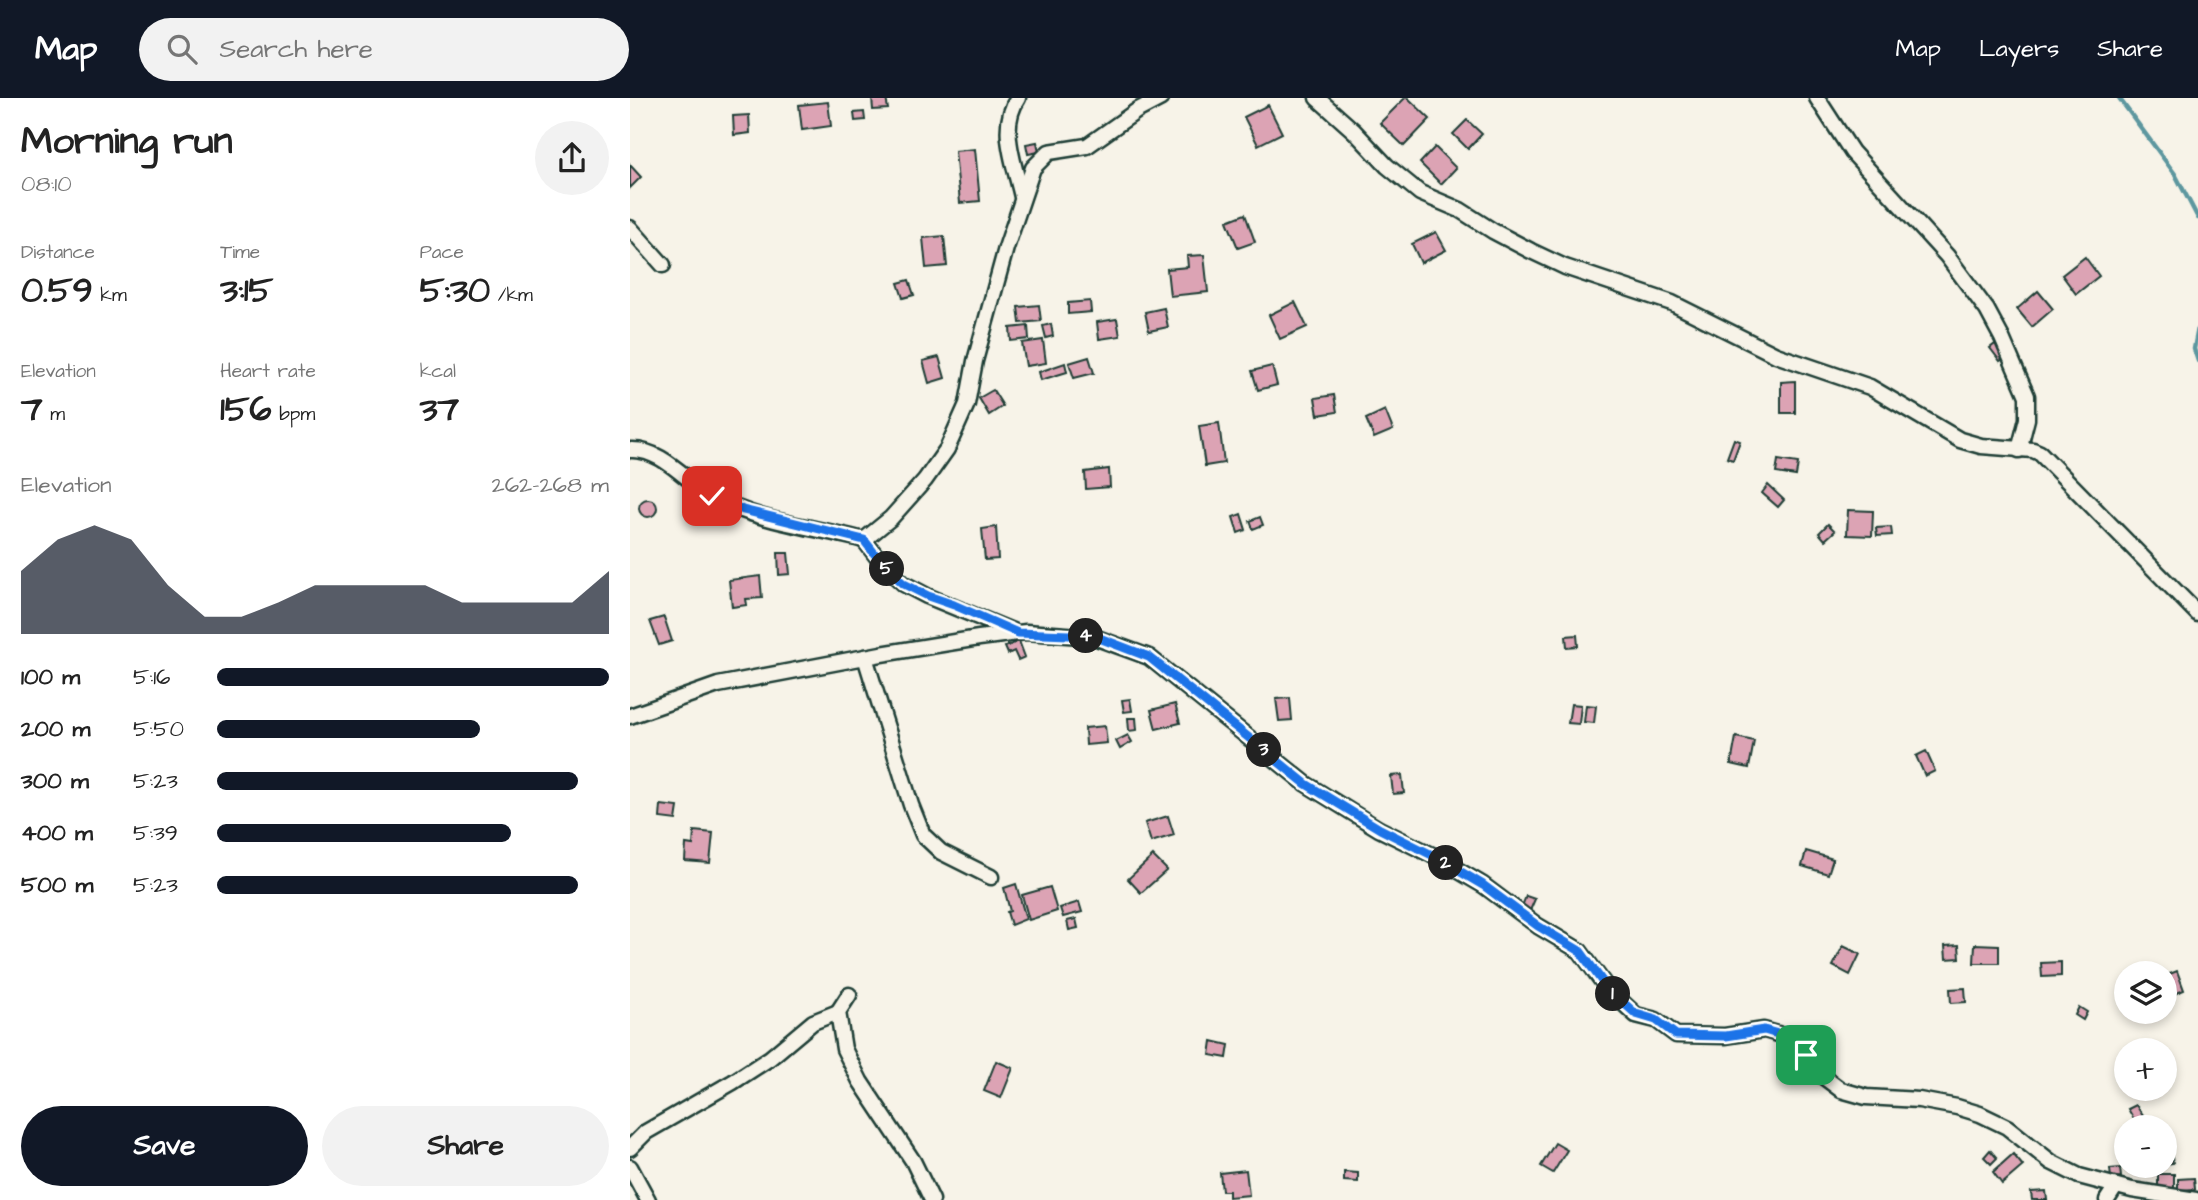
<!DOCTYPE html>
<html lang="en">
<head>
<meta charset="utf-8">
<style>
  :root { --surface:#fff; --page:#f2f2f2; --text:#222; --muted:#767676; --accent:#111827 }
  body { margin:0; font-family:"Architects Daughter",sans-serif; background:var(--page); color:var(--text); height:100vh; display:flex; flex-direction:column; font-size:26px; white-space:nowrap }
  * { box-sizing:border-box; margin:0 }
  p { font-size:23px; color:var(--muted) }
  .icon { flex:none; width:38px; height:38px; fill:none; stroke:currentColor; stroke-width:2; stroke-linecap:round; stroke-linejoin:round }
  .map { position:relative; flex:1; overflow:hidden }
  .drawer { display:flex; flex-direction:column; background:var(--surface); width:630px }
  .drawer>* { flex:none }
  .buttons { position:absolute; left:1484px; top:863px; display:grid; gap:14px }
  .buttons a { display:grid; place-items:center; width:63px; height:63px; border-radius:50%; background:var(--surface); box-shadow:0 4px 10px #0003; font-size:35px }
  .pin { position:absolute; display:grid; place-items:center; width:60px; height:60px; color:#fff; margin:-30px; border-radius:14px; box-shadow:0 4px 10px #0006 }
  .km { position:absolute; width:35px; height:35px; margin:-18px; border-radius:50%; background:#222; color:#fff; font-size:19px; line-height:35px; text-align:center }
  .round { display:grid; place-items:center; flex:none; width:74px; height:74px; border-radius:37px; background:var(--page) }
  .head { display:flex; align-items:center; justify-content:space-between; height:119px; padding:0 21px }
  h1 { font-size:38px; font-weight:700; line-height:52px }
  .metrics { display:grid; grid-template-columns:repeat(3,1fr); gap:10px; height:119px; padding:7px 21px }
  .metrics div { display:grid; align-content:center }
  .metrics b { font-size:35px; font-weight:700 }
  .metrics small { font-size:19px; font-weight:400 }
  .metrics p { font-size:19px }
  .chart { height:196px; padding:14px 21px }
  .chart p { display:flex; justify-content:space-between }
  .chart svg { width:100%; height:126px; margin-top:7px; fill:var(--accent); opacity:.7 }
  .action { display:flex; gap:14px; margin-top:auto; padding:14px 21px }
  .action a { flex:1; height:80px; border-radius:42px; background:var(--accent); color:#fff; font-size:28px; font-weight:700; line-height:80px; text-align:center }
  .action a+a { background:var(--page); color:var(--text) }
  ul { padding:0 21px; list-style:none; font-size:23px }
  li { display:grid; grid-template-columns:112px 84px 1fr; align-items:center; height:52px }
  li i { height:18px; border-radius:9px; background:var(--accent) }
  header { display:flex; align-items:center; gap:42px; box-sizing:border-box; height:98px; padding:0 35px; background:var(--accent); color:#fff }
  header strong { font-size:33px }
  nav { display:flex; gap:38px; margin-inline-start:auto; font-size:24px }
  .search { width:490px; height:63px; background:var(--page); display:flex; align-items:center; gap:18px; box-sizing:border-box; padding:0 24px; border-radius:38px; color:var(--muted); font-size:26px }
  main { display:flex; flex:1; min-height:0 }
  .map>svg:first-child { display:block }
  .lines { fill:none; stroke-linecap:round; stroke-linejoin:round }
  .stream { stroke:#5d979f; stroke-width:4.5 }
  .building { fill:#dca3b4; stroke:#1f3d34; stroke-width:2 }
  .minor-casing { stroke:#1f3d34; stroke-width:19 }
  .minor { stroke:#f7f3e8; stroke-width:14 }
  .route-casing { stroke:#fff; stroke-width:14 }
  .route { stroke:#1a73e8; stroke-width:9 }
</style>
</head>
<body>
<header>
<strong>Map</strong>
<div class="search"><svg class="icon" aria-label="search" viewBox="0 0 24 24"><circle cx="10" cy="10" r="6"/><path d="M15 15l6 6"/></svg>Search here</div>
<nav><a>Map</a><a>Layers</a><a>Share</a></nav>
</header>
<main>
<section class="drawer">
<div class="head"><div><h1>Morning run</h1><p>08:10</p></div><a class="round"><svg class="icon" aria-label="share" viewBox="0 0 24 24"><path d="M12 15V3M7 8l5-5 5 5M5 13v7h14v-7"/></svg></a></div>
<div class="metrics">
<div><p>Distance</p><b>0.59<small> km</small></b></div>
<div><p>Time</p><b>3:15</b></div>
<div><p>Pace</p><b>5:30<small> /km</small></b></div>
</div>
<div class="metrics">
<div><p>Elevation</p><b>7<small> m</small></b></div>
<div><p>Heart rate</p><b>156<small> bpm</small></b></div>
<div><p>kcal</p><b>37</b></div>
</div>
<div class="chart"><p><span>Elevation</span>262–268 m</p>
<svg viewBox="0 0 160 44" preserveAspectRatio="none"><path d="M0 44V22L10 11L20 6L30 11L40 27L50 38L60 38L70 33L80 27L90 27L100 27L110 27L120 33L130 33L140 33L150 33L160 22V44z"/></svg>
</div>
<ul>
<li><b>100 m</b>5:16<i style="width:100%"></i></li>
<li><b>200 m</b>5:50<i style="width:67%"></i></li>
<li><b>300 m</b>5:23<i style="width:92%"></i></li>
<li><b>400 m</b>5:39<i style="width:75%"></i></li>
<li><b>500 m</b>5:23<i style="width:92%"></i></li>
</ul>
<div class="action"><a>Save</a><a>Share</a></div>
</section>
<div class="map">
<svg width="1568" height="1102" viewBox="0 0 1568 1102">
  <rect width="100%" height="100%" fill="#f7f3e8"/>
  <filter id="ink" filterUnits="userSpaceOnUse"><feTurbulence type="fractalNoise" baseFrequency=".0143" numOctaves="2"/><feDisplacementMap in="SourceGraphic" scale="14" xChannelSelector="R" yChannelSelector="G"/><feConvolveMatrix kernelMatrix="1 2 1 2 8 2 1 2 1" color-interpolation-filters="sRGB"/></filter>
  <g filter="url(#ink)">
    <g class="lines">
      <g class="stream">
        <path d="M1489 0 1545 76 1568 120"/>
        <path d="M1568 230 1564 251 1568 263"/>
      </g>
    </g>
    <g class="building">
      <path d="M242 0H256L258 11 243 12Z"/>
      <path d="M775 0H778L800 21 774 48 750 25Z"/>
      <path d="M198 4 201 28 172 32 169 7Z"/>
      <path d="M638 7 652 35 628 47 614 19Z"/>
      <path d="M234 14 235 22 225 23 224 15Z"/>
      <path d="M119 17 120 35 104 37 103 18Z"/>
      <path d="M837 22 852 36 838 51 823 36Z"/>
      <path d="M407 44 409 54 398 56 396 46Z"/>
      <path d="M805 49 826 70 811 86 790 65Z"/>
      <path d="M345 51 350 103 330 105 325 53Z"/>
      <path d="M0 67 11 79 0 90Z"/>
      <path d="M615 116 625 144 608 150 597 123Z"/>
      <path d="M806 134 816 152 791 165 782 146Z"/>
      <path d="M314 138 317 168 296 170 293 140Z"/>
      <path d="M574 157 578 194 540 198 537 171 558 169 557 158Z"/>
      <path d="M1455 159 1469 178 1446 196 1432 177Z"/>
      <path d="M279 182 284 197 273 200 268 185Z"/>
      <path d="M1408 193 1423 211 1402 229 1387 211Z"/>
      <path d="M460 203 461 214 438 216V205Z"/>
      <path d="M665 204 677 229 650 241 639 217Z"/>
      <path d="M409 207 411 223 390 225 388 209Z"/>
      <path d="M534 210 538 229 519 233 515 214Z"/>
      <path d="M487 221 490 238 469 241 467 224Z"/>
      <path d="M421 226 423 238 416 240 413 228Z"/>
      <path d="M398 228 399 241 381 243 380 230Z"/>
      <path d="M413 242 416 265 396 268 392 245Z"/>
      <path d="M1369 243 1379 256 1370 263 1360 250Z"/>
      <path d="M309 259 315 280 299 285 293 263Z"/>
      <path d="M459 259 464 275 444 280 439 265Z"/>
      <path d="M435 265 437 274 411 282 409 274Z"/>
      <path d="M642 268 647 287 628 292 622 273Z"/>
      <path d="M1165 283V315H1151V284Z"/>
      <path d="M363 292 373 308 359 317 349 300Z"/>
      <path d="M704 297 707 314 688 317 685 300Z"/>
      <path d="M755 312 763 332 744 340 736 321Z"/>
      <path d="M589 325 594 365 575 368 569 328Z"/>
      <path d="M1104 341 1110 343 1103 362 1097 360Z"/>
      <path d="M1148 362 1168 365 1166 378 1146 375Z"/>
      <path d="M479 371 480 389 456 391 455 374Z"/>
      <path d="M1138 387 1154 402 1148 409 1132 395Z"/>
      <circle cx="18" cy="410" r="9"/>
      <path d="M1218 412 1243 413 1242 438 1217 437Z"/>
      <path d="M611 416 616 432 608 435 603 419Z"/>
      <path d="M630 419 633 427 623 431 620 423Z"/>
      <path d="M1198 426 1205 433 1195 442 1189 435Z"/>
      <path d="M366 429 368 461 355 462 352 431Z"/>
      <path d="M1261 429 1262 437 1247 438 1246 430Z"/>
      <path d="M148 455H158L160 476 149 477Z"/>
      <path d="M130 478 132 500 116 501 117 507 102 509 99 482Z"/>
      <path d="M34 519 42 543 29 547 20 523Z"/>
      <path d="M947 537 948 548 937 549 936 538Z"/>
      <path d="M389 543 395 559 388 562 384 553 378 556 375 549Z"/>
      <path d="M660 600 662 622 649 623 646 601Z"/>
      <path d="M500 601 502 613 494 614 492 602Z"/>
      <path d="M545 606 550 625 526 631 521 612Z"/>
      <path d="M941 606 951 607 949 626 938 625Z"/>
      <path d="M956 607 966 608 964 625 954 624Z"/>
      <path d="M498 620H506L507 632 499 633Z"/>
      <path d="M475 628 477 645 456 647 455 630Z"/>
      <path d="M498 637 502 644 490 651 486 643Z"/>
      <path d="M1106 639 1124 643 1119 670 1101 666Z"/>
      <path d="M1296 653 1305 673 1295 678 1286 658Z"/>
      <path d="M772 677 774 695 763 696 761 678Z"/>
      <path d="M31 707 48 709 46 722 30 720Z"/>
      <path d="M538 718 544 737 521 744 515 725Z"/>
      <path d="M64 733 83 735 80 765 55 763 56 746 63 747Z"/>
      <path d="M1176 753 1203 761 1198 776 1172 768Z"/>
      <path d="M523 758 537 772 511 795 498 781Z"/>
      <path d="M386 786 396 821 381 827 377 814 380 813 374 790Z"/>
      <path d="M420 789 427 813 399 822 392 797Z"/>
      <path d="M896 798 905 801 899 815 891 811Z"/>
      <path d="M449 804 452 814 433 819 430 810Z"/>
      <path d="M446 821 448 830 439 832 437 823Z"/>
      <path d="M1345 846 1369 847V865H1344Z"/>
      <path d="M1329 847 1330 860 1316 861 1315 848Z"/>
      <path d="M1213 848 1230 856 1220 877 1203 868Z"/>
      <path d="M1431 864V878L1412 879 1411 865Z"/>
      <path d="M1547 873 1554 892 1535 900V878Z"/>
      <path d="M1335 890 1336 904 1321 905 1320 891Z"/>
      <path d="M1449 909 1457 914 1453 922 1445 917Z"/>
      <path d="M582 943 599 947 597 960 580 957Z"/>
      <path d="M366 963 383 970 371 1000 354 993Z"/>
      <rect x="1510" y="990" width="17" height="6"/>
      <path d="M1506 1007 1513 1018 1505 1023 1498 1011Z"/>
      <path d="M925 1045 937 1052 923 1075 911 1068Z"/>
      <path d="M1360 1052 1367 1060 1361 1066 1354 1059Z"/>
      <path d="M1541 1054 1543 1065 1535 1066V1056Z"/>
      <path d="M1383 1056 1393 1068 1372 1086 1363 1074Z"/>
      <path d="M1490 1070 1491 1079 1481 1080 1480 1071Z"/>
      <path d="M616 1072 619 1097 599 1099V1093H592L590 1075Z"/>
      <path d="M714 1074 728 1075V1084L714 1083Z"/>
      <rect x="1528" y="1076" width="16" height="15"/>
      <path d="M1564 1080 1565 1091 1548 1092V1081Z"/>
      <path d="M1416 1093 1417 1102H1402L1401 1094Z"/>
    </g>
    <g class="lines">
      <g class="minor-casing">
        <g id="minor">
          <path d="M388 0C368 29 385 67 392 99"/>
          <path d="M687 0 724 33 757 68 790 95 830 112 863 133 901 153 935 169 1042 205 1146 257 1240 289 1330 342 1351 348 1403 352 1410 355 1568 516"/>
          <path d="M1187 0 1222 54 1317 158 1357 212 1372 240 1397 298V321L1389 352"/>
          <path d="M0 130 33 167"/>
          <path d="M0 352C32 350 57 384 83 399 128 424 185 429 234 442"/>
          <path d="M387 535 297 498 274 486 254 468 234 442 261 420 295 382 317 351 337 306 345 263 376 150 403 70 419 54 457 48 508 12 531 0"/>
          <path d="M235 559 281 707 293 737 311 754 361 779"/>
          <path d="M0 618 88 587 251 556 349 540 396 534 464 539 519 559 676 686 749 731 802 757 853 787 908 828 950 853 977 890 1006 917 1026 922 1046 937 1095 938 1134 932 1158 939 1176 957 1191 977 1211 992 1236 999 1289 1002 1327 1009 1350 1016 1377 1029 1421 1064 1449 1078 1502 1092 1566 1102"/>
          <path d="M219 897 208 914 214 951 230 983 283 1063 302 1102"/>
          <path d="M0 1050 16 1034 103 984 140 960 183 924 208 914"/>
          <path d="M0 1069 18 1102"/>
          <path d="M1477 1102 1486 1088"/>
        </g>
      </g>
      <use href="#minor" class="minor"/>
    </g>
  </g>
  <g class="lines" filter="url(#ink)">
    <g class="route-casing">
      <path id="route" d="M82 398 113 412 234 442 254 468 274 486 298 498 324 507 388 535 464 538 519 559 676 686 750 731 802 757 853 787 908 828 950 853 977 890 1006 916 1026 922 1046 937 1096 938 1134 932 1158 939 1176 957"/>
    </g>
    <use href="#route" class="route"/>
  </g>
</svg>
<div class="buttons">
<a><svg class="icon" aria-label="layers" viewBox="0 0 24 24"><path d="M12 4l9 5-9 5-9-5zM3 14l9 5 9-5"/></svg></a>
<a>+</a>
<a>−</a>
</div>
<div class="pin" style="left:1176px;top:957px;background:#1e9e55"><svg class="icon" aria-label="arrive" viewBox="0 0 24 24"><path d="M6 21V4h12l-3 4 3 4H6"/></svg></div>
<div class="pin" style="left:82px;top:398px;background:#d93025"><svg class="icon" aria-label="check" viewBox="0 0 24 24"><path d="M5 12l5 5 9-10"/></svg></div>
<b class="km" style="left:983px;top:896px">1</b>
<b class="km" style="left:816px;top:765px">2</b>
<b class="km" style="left:634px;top:652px">3</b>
<b class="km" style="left:456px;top:538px">4</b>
<b class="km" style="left:257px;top:471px">5</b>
</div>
</main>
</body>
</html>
